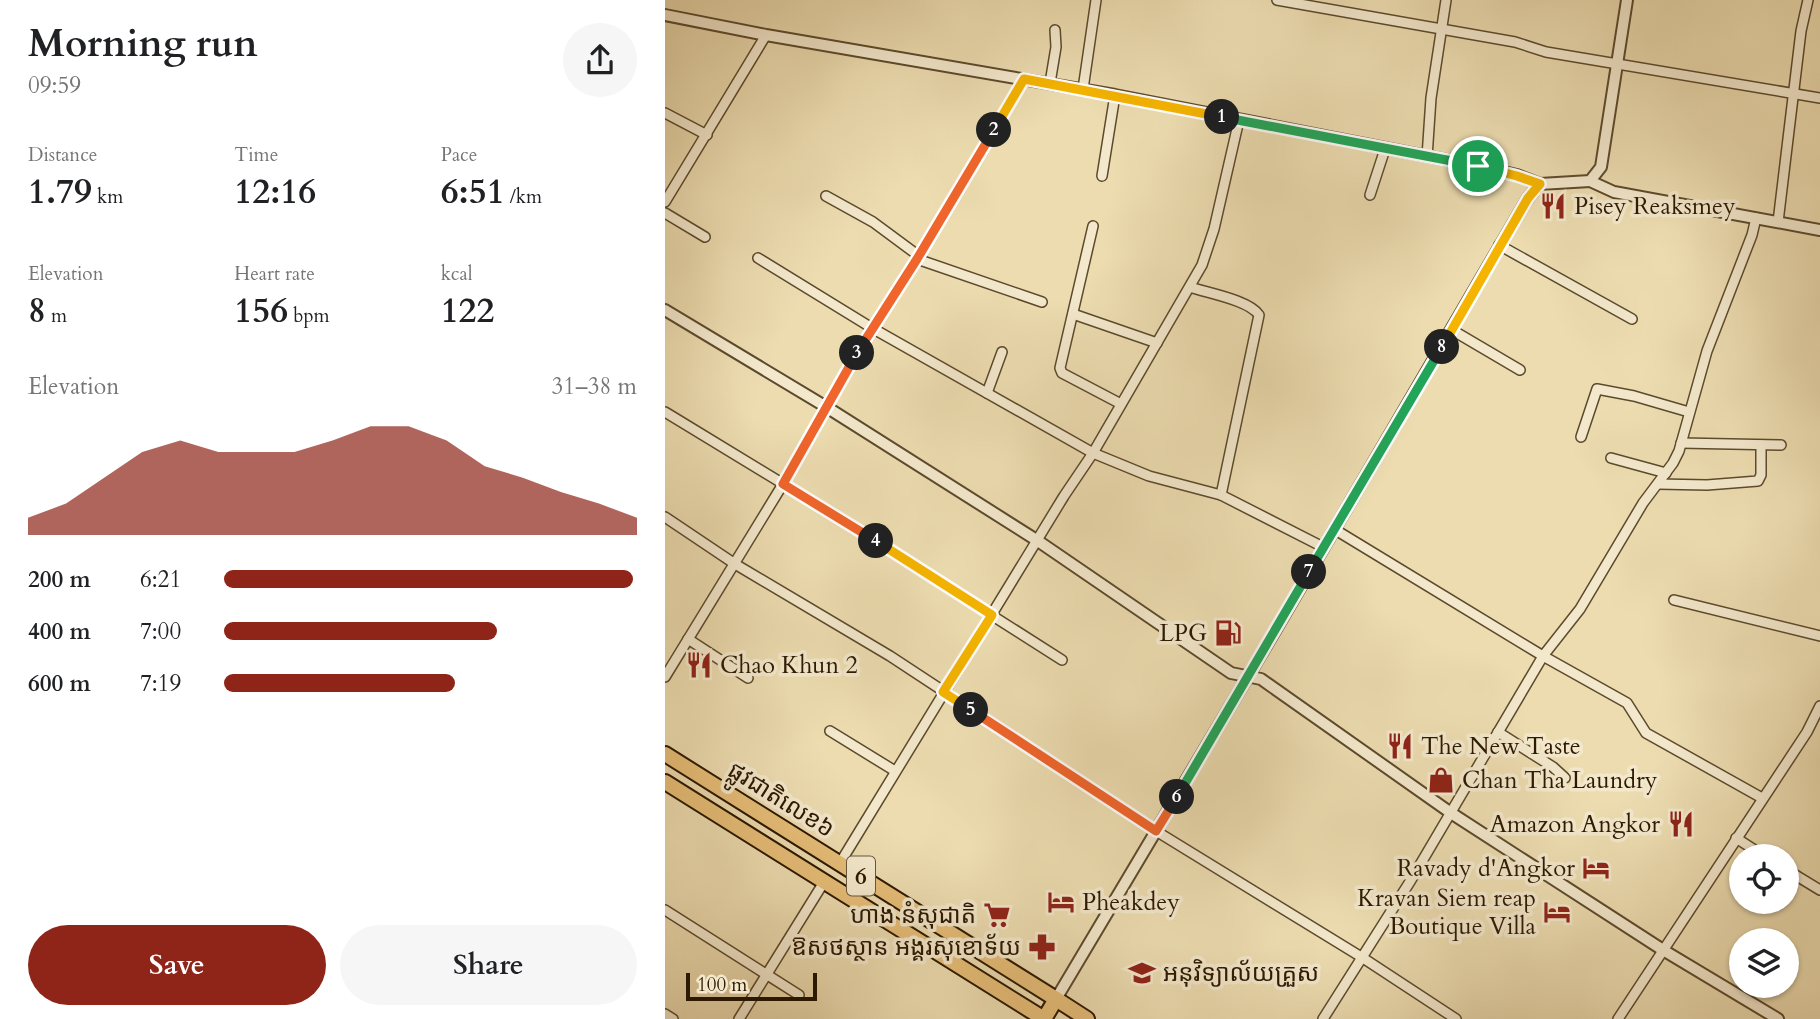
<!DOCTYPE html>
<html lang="en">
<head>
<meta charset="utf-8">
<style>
  :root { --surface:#fff; --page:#f6f6f6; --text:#202124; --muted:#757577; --accent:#8f2418 }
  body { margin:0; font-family:Cardo,"Noto Sans Khmer",serif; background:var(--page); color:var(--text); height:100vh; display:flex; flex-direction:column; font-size:26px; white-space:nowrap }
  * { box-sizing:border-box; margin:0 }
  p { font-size:23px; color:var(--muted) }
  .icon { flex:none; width:38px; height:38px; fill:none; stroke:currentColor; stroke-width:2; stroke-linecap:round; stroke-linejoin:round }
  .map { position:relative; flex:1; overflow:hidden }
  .sheet { display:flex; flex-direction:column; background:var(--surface); width:665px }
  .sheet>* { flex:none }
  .controls { position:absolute; left:1064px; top:844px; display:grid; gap:14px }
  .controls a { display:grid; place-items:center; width:70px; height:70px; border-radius:50%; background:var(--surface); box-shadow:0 2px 5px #0004; font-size:35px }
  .scale { position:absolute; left:21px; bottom:18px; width:131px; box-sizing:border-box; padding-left:7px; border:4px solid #2c1900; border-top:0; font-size:19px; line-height:24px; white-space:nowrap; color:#2c1900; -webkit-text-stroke:5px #f3e8cc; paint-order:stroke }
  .pin { position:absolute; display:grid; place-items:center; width:60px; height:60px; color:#fff; margin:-30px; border:4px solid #fff; border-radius:50%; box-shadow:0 2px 7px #0007 }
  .km { position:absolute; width:35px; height:35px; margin:-18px; border-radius:50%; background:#222; color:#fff; font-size:19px; line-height:35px; text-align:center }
  .round { display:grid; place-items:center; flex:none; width:74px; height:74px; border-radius:37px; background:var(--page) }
  .overview { display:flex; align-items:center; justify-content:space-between; height:119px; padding:0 28px }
  h1 { font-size:38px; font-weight:700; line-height:52px }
  .metrics { display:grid; grid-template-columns:repeat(3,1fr); gap:10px; height:119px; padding:7px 28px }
  .metrics div { display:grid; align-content:center }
  .metrics b { font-size:35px; font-weight:700 }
  .metrics small { font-size:19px; font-weight:400 }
  .metrics p { font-size:19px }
  .chart { height:196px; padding:14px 28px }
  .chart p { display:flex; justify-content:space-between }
  .chart svg { width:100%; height:126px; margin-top:7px; fill:var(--accent); opacity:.7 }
  .cta { display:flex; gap:14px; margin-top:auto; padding:14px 28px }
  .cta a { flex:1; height:80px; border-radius:42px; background:var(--accent); color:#fff; font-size:28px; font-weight:700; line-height:80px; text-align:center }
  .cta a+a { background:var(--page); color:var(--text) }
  ul { padding:0 28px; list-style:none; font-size:23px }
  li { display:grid; grid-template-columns:112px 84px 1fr; align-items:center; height:52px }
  li i { height:18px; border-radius:9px; background:var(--accent) }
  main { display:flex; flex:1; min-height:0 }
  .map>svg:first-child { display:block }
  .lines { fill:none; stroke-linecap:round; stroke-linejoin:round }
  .minor-casing { stroke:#5c4a2c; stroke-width:12 }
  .tertiary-casing { stroke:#5c4a2c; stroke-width:14 }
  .primary-casing { stroke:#2c1900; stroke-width:18 }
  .trunk-casing { stroke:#2c1900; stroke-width:18 }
  .minor { stroke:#f3e8cc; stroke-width:9 }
  .tertiary { stroke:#f3e8cc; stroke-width:10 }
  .primary { stroke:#e6be78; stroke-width:14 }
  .trunk { stroke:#e6be78; stroke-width:14 }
  .split-1-casing { stroke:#fff; stroke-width:14 }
  .split-2-casing { stroke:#fff; stroke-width:14 }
  .split-3-casing { stroke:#fff; stroke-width:14 }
  .split-4-casing { stroke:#fff; stroke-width:14 }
  .split-5-casing { stroke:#fff; stroke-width:14 }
  .split-6-casing { stroke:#fff; stroke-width:14 }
  .split-7-casing { stroke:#fff; stroke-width:14 }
  .split-8-casing { stroke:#fff; stroke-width:14 }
  .split-9-casing { stroke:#fff; stroke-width:14 }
  .split-1 { stroke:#22a559; stroke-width:9 }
  .split-2 { stroke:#f5b400; stroke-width:9 }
  .split-3 { stroke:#f0652b; stroke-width:9 }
  .split-4 { stroke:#f0652b; stroke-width:9 }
  .split-5 { stroke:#f5b400; stroke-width:9 }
  .split-6 { stroke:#f0652b; stroke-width:9 }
  .split-7 { stroke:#22a559; stroke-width:9 }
  .split-8 { stroke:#22a559; stroke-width:9 }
  .split-9 { stroke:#f5b400; stroke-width:9 }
  .labels { text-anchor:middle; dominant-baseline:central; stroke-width:7; stroke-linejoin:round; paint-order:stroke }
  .shield { fill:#f3e8cc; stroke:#68573d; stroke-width:2 }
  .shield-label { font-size:23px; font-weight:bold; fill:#2c1900 }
  .poi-label { font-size:24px; fill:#2c1900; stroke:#f3e8cc; text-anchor:start }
  .street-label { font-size:24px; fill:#2c1900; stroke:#f3e8cc }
</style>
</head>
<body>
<main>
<section class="sheet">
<div class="overview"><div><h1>Morning run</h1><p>09:59</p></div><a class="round"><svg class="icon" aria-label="share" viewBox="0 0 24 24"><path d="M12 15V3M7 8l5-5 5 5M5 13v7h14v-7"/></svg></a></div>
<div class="metrics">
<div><p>Distance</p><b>1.79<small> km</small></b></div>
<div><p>Time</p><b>12:16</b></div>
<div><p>Pace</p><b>6:51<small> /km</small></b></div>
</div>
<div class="metrics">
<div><p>Elevation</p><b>8<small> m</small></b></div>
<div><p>Heart rate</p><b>156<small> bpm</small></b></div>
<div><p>kcal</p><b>122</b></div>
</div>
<div class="chart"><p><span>Elevation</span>31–38 m</p>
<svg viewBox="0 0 160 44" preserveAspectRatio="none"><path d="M0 44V38L10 33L20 24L30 15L40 11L50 15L60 15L70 15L80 11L90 6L100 6L110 11L120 20L130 24L140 29L150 33L160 38V44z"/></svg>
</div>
<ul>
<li><b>200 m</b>6:21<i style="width:99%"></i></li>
<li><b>400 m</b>7:00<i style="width:66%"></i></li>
<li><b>600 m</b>7:19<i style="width:56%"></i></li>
</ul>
<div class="cta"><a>Save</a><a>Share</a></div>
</section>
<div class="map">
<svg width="1155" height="1019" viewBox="0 0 1155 1019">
  <rect width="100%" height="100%" fill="#ecdcb0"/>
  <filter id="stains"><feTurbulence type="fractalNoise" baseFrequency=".00286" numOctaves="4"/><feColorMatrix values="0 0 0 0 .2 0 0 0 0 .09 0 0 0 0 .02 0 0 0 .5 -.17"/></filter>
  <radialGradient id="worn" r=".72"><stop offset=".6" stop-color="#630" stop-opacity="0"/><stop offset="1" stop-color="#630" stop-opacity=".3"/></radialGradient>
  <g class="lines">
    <g class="minor-casing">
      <g id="minor">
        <path d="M612 0 850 42 881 52 1155 98"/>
        <path d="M385 83 391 47 390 30"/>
        <path d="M418 89 431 0"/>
        <path d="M0 113 42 135"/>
        <path d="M762 157 766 98 781 0"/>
        <path d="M437 176 450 95"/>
        <path d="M705 195 720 149"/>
        <path d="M161 196 208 222 254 256"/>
        <path d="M0 202 101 35"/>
        <path d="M0 213 40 237"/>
        <path d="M1113 222 1136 31 1143 0"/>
        <path d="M428 226 395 368 397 373 456 404"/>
        <path d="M834 245 967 319"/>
        <path d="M93 258 207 328 428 453 484 476 556 495 658 547"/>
        <path d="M252 259 377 302"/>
        <path d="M525 287C542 293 584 300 594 315L556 495"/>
        <path d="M408 314 492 343"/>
        <path d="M787 330 855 370"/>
        <path d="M322 393 337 352"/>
        <path d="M0 412 166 513 397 660"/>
        <path d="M916 437 932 389 969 396 1024 412"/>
        <path d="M1016 443 1116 445"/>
        <path d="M946 458 1001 473"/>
        <path d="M993 484 1042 485 1093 481 1096 475V445"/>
        <path d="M0 517 70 564 225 656 491 831 698 958 791 1019"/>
        <path d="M669 529 878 656 962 703 981 733 1097 798"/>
        <path d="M1009 600 1155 636"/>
        <path d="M23 639 83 678"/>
        <path d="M0 677 118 484 195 348 254 256 359 79"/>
        <path d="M165 731 230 771"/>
        <path d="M833 732 888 767 900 778"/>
        <path d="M1071 838 1099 856"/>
        <path d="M175 863 399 496 428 453 537 265 549 229 574 120"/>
        <path d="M1122 870 1155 890"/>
        <path d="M0 910 134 995"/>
        <path d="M0 1014 8 1019"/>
        <path d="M74 1019 159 882"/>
        <path d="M658 1019 746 880 878 656 915 609 978 503 1008 463 1014 451 1042 351 1087 235 1091 218"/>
        <path d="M953 1019 1142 732 1155 706"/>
      </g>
    </g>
    <g class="tertiary-casing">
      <g id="tertiary">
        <path d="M0 15 101 35 450 95 813 166 852 175 875 184"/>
        <path d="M925 181 949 192 1155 230"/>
        <path d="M0 310 163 408 373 541 566 673 596 679 786 813 998 950 1113 1019"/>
        <path d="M391 999 610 631 863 198 875 184 925 181 936 167 962 0"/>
      </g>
    </g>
    <g class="primary-casing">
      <path id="primary" d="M391 999 422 1019"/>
    </g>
    <g class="trunk-casing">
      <g id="trunk">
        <path d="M0 754 391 999 379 1019"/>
        <path d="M0 782 379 1019"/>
      </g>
    </g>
    <use href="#minor" class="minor"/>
    <use href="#tertiary" class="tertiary"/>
    <use href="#primary" class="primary"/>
    <use href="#trunk" class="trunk"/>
  </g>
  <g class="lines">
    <g class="split-1-casing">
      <path id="split-1" d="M557 117 813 166"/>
    </g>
    <g class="split-2-casing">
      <path id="split-2" d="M329 130 359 79 557 117"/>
    </g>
    <g class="split-3-casing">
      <path id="split-3" d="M192 353 252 259 329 130"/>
    </g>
    <g class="split-4-casing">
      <path id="split-4" d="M192 353 118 484 211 541"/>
    </g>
    <g class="split-5-casing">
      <path id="split-5" d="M211 541 327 615 278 692 306 710"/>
    </g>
    <g class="split-6-casing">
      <path id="split-6" d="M306 710 491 831 512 797"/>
    </g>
    <g class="split-7-casing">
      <path id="split-7" d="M512 797 644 572"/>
    </g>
    <g class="split-8-casing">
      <path id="split-8" d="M644 572 777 347"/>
    </g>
    <g class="split-9-casing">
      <path id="split-9" d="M777 347 863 198 875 184 852 176 813 166"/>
    </g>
    <use href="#split-1" class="split-1"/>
    <use href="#split-2" class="split-2"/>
    <use href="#split-3" class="split-3"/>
    <use href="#split-4" class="split-4"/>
    <use href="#split-5" class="split-5"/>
    <use href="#split-6" class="split-6"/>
    <use href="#split-7" class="split-7"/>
    <use href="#split-8" class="split-8"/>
    <use href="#split-9" class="split-9"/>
  </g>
  <defs>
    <g id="restaurant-bare" transform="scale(2.1)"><path d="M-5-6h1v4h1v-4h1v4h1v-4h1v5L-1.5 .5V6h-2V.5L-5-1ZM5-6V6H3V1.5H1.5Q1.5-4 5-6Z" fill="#8f2418" stroke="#f3e8cc" stroke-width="2.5" paint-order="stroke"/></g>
    <g id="fuel-bare" transform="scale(2.1)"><path d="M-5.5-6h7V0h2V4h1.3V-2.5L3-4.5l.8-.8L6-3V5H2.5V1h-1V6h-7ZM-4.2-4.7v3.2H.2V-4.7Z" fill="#8f2418" stroke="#f3e8cc" stroke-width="2.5" paint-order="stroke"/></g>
    <g id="shop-bare" transform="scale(2.1)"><path d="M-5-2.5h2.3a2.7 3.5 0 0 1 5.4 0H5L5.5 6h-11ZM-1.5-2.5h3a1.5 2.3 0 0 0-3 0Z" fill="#8f2418" stroke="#f3e8cc" stroke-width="2.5" paint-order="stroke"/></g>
    <g id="hotel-bare" transform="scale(2.1)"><path d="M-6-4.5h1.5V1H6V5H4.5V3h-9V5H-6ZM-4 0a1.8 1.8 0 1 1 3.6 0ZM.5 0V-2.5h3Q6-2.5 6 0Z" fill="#8f2418" stroke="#f3e8cc" stroke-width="2.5" paint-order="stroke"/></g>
    <g id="supermarket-bare" transform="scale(2.1)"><path d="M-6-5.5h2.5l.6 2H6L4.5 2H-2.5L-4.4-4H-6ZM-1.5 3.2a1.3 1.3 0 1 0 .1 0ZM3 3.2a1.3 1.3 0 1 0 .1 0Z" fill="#8f2418" stroke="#f3e8cc" stroke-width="2.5" paint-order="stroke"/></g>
    <g id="pharmacy-bare" transform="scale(2.1)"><path d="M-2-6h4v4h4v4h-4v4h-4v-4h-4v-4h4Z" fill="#8f2418" stroke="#f3e8cc" stroke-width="2.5" paint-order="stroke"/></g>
    <g id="school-bare" transform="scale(2.1)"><path d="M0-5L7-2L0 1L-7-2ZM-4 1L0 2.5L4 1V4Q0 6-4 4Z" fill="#8f2418" stroke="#f3e8cc" stroke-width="2.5" paint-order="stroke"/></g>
  </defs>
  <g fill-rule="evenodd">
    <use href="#restaurant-bare" x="888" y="206"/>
    <use href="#fuel-bare" x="563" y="633"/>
    <use href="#restaurant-bare" x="34" y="665"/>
    <use href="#restaurant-bare" x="735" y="746"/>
    <use href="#shop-bare" x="776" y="780"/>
    <use href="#restaurant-bare" x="1016" y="824"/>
    <use href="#hotel-bare" x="931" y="868"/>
    <use href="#hotel-bare" x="396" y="902"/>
    <use href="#hotel-bare" x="892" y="912"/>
    <use href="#supermarket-bare" x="332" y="915"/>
    <use href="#pharmacy-bare" x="377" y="947"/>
    <use href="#school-bare" x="477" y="973"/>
  </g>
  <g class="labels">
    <rect class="shield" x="182" y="856.5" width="28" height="39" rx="5"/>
    <g class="shield-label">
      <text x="196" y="876">6</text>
    </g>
    <g class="poi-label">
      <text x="909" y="206">Pisey Reaksmey</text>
      <text x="542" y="633" text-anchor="end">LPG</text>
      <text x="55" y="665">Chao Khun 2</text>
      <text x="756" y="746">The New Taste</text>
      <text x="797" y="780">Chan Tha Laundry</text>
      <text x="995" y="824" text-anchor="end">Amazon Angkor</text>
      <text x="910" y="868" text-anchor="end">Ravady d'Angkor</text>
      <text x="871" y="898" text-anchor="end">Kravan Siem reap<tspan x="871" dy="28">Boutique Villa</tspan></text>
      <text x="417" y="902">Pheakdey</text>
      <text x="311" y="915" text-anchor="end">ហាង នំសុជាតិ</text>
      <text x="356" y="947" text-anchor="end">ឱសថស្ថាន អង្គរសុខោទ័យ</text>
      <text x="498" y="973">អនុវិទ្យាល័យគ្រួស</text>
    </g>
    <g class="street-label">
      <text transform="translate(116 800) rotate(32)">ផ្លូវជាតិលេខ៦</text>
    </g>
  </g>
  <rect width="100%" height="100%" filter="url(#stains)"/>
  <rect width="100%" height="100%" fill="url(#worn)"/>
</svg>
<div class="controls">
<a><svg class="icon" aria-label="locate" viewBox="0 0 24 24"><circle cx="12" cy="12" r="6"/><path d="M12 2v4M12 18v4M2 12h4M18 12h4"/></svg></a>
<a><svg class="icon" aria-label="layers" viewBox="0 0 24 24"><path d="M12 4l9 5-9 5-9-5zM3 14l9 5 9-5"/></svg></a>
</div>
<div class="scale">100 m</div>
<div class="pin" style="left:813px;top:166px;background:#1e9e55"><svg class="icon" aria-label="arrive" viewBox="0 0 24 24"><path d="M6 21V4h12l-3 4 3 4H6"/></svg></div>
<b class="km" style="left:557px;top:117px">1</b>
<b class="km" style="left:329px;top:130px">2</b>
<b class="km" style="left:192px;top:353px">3</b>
<b class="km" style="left:211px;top:541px">4</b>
<b class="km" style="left:306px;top:710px">5</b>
<b class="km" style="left:512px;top:797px">6</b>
<b class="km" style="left:644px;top:572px">7</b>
<b class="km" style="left:777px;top:347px">8</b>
</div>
</main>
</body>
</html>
